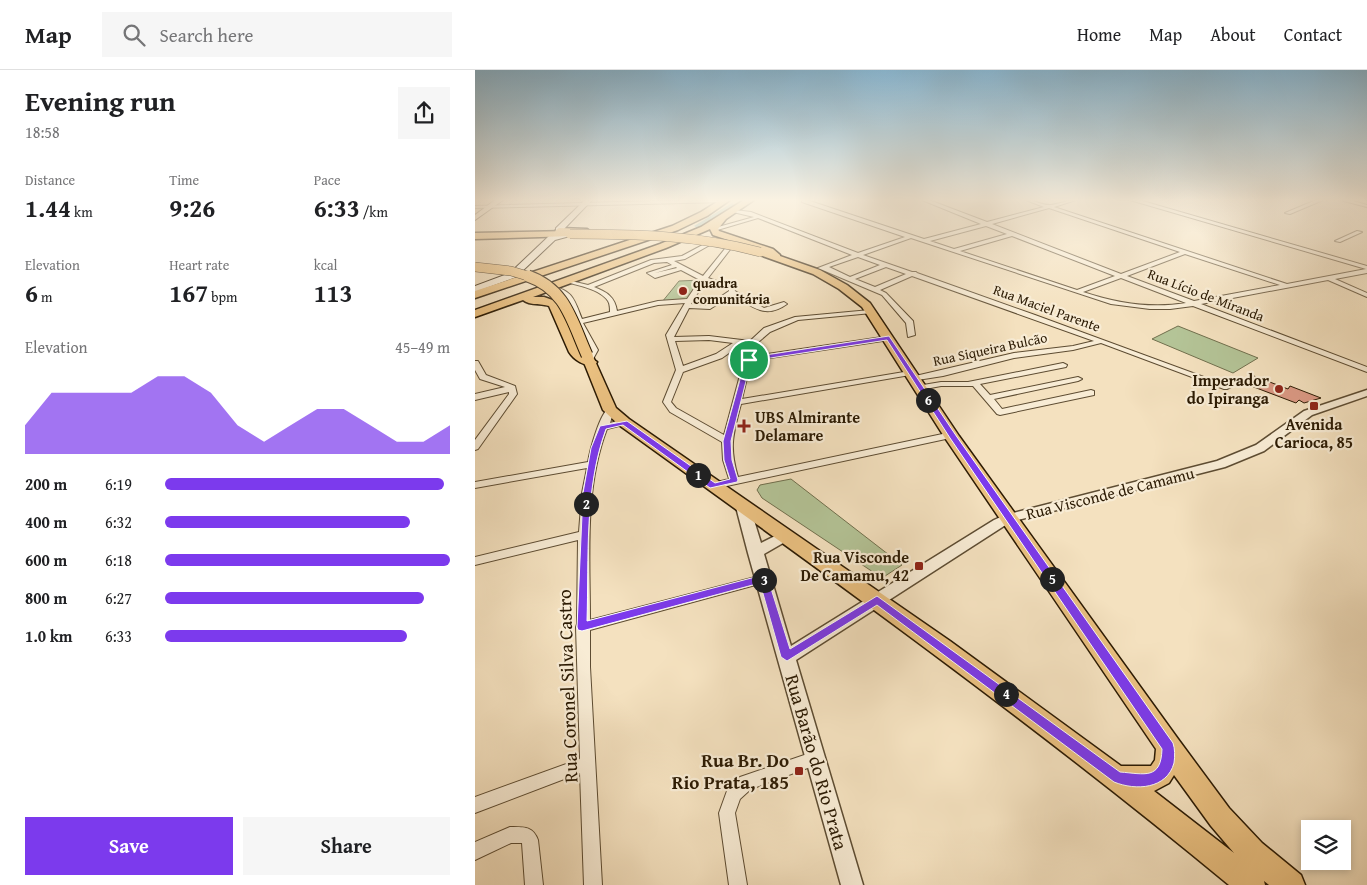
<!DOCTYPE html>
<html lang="en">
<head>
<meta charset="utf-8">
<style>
  :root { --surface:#fff; --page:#f6f6f6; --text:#202124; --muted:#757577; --line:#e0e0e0; --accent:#7c3aed }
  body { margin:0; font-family:"Gentium Book Plus",serif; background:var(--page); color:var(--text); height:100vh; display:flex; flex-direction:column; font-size:19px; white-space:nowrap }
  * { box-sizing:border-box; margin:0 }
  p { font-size:16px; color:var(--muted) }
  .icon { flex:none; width:28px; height:28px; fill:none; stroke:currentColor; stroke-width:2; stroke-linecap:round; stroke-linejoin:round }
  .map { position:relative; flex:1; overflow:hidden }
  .sheet { display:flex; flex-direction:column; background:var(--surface); width:475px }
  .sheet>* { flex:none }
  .buttons { position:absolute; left:826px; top:750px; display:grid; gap:10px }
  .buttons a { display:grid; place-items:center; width:50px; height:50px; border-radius:0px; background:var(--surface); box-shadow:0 2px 8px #0003; font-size:25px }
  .pin { position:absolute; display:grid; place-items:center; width:42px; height:42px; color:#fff; margin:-21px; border:2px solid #fff; border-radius:50%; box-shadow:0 1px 5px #0007 }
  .km { position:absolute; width:25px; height:25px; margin:-12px; border-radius:50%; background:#222; color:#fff; font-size:14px; line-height:25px; text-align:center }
  .round { display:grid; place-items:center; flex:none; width:52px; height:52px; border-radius:0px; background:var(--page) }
  .overview { display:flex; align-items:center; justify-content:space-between; height:85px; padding:0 25px }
  h1 { font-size:28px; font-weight:700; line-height:38px }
  .stats { display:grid; grid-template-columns:repeat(3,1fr); gap:8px; height:85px; padding:5px 25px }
  .stats div { display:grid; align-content:center }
  .stats b { font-size:25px; font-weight:700 }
  .stats small { font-size:14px; font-weight:400 }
  .stats p { font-size:14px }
  .chart { height:140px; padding:10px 25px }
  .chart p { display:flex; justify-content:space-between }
  .chart svg { width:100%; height:90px; margin-top:5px; fill:var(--accent); opacity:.7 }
  .button { display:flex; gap:10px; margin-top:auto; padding:10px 25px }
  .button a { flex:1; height:58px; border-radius:0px; background:var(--accent); color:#fff; font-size:20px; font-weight:700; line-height:58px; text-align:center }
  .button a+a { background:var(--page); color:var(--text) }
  ul { padding:0 25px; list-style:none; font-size:16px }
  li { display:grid; grid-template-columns:80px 60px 1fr; align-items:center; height:38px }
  li i { height:12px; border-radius:6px; background:var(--accent) }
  header { display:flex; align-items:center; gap:30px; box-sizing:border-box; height:70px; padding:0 25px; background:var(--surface); border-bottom:1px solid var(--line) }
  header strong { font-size:24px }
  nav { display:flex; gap:28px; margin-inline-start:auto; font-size:18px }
  .search { width:350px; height:45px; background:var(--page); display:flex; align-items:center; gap:12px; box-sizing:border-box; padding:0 18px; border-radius:0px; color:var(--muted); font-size:19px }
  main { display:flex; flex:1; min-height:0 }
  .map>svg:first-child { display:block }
  .green { fill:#b4c497; stroke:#706f4d }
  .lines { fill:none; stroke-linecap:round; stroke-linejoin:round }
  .river { fill:#9cbdb5; fill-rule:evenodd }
  .building { fill:#dd9a86; stroke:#2b1a03 }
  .minor-casing { stroke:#5d4c32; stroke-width:2 }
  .tertiary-casing { stroke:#5d4c32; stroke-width:3 }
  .secondary-casing { stroke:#2b1a03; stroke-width:2 }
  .primary-casing { stroke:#2b1a03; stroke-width:3 }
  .trunk-casing { stroke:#2b1a03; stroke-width:3 }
  .minor { fill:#f8ecd5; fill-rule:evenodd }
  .tertiary { fill:#f8ecd5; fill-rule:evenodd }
  .secondary { fill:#f8ecd5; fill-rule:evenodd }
  .primary { fill:#eac080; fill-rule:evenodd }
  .trunk { fill:#eac080; fill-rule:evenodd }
  .primary-bridge-far1-casing { stroke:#2b1a03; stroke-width:10; stroke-linecap:butt }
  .primary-bridge-casing { stroke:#2b1a03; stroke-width:13; stroke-linecap:butt }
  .primary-bridge-far1 { stroke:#eac080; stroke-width:9 }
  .primary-bridge { stroke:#eac080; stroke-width:11 }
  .route { fill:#7c3aed; stroke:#fff; fill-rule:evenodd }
  .poi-dot { fill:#8f2418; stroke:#f8ecd5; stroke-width:2 }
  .labels { text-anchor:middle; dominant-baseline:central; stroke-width:4.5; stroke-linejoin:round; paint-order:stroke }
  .far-poi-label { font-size:14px; font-weight:bold; fill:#2b1a03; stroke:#f8ecd5; text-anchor:start }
  .far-street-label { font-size:14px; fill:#2b1a03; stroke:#f8ecd5 }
  .poi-label { font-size:16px; font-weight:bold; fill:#2b1a03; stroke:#f8ecd5; text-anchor:end }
  .street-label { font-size:16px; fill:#2b1a03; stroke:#f8ecd5 }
  .near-street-label { font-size:19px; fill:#2b1a03; stroke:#f8ecd5 }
  .near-poi-label { font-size:19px; font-weight:bold; fill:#2b1a03; stroke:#f8ecd5; text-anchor:end }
</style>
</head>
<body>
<header>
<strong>Map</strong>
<div class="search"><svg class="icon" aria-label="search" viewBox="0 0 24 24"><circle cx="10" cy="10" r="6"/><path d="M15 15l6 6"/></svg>Search here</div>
<nav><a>Home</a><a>Map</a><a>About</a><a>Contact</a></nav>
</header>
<main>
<section class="sheet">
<div class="overview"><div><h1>Evening run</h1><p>18:58</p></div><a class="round"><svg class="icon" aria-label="share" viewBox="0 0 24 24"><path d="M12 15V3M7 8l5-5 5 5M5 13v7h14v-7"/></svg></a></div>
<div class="stats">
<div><p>Distance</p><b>1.44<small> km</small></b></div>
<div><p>Time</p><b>9:26</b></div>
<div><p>Pace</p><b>6:33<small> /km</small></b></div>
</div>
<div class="stats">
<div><p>Elevation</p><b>6<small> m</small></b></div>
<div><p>Heart rate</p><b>167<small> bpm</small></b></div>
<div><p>kcal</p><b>113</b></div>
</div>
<div class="chart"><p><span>Elevation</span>45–49 m</p>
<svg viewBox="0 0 160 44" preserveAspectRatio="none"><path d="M0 44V30L10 14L20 14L30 14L40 14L50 6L60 6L70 14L80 30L90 38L100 30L110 22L120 22L130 30L140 38L150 38L160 30V44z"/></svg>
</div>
<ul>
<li><b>200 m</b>6:19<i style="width:98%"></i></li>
<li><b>400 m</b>6:32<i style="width:86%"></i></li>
<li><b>600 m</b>6:18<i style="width:100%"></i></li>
<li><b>800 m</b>6:27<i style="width:91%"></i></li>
<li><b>1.0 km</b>6:33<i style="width:85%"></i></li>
</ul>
<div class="button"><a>Save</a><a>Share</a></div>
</section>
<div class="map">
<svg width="892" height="815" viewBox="0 0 892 815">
  <rect width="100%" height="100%" fill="#f4e1bf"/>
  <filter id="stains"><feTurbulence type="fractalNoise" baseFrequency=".004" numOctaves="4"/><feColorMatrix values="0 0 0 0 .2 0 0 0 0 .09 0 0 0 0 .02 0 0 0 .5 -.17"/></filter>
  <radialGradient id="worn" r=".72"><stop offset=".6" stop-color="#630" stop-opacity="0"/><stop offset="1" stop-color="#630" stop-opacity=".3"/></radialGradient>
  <g class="green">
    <path d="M227 210 215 231 187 232 204 211Z"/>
    <path d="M703 256 783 288 758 303 677 269Z"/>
    <path d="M316 409 427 495 407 508 287 428 282 420 285 415Z"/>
  </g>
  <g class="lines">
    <path class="river" d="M257 133 261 136 248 148 227 158 224 159 219 156Z"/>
  </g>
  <path class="building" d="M779 306 813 319 815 316 846 328 829 333 824 330 821 333 763 311Z"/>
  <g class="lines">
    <g class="minor-casing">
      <g id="minor">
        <path d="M216 130 253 131 251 132 0 138V136Z"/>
        <path d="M327 130H332L449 169 506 154 447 130H454L512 152 569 137 551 130C559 130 568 136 576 135 585 134 592 130 601 130L579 137 812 214 891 199 655 130H664L892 196V203L860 209 892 223V227L853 210 726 234 892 297V302L718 236 695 239H675L636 234 436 168 388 185 437 202H441L442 203 560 245 756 317 752 319H749L626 273 598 280 539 288 468 306 436 311V307L539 283 598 276 619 271 437 206 405 220 411 223 438 251 440 265 433 267 431 253 407 225 343 198 377 185 283 148 239 161 236 159 279 147 258 142 260 140 276 142 383 183 430 167 327 132ZM574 138 705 182 646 204 517 154ZM511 156 532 164 479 179 455 171ZM537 166 640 206 602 220 485 181ZM710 184 805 215 719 231 652 206ZM383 187 405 195 375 207 354 197ZM411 197 431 204 400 217 380 209ZM646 208 711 233C676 239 641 233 608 222Z"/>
        <path d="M841 130H848L815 144 810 143Z"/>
        <path d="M865 130H875L892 135V137Z"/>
        <path d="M882 161 887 162 865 172 860 171Z"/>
        <path d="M235 171 240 172 210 189 199 191 228 206 253 175H257V177L233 208 259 217 260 221 289 238 309 232 312 234C290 250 277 236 257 225L235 239 214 238 199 267 234 266 275 271 289 258 320 247 395 240 397 241V243L323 250 295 262 281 274 278 286 414 266 418 268 414 270 276 291 267 329 435 301 439 303 435 305 266 334C258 365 254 376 263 407L477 362 480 363 482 365 480 367 238 419 234 418 233 416 234 414 254 409 248 390 247 372 195 342 188 332 201 300 191 265 210 233 183 235 108 253 123 280 117 291H114L110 289 115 280 100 252 93 231 84 222 72 218 75 216C98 220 99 229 107 249L135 242C135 239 135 234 133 231 125 219 104 216 92 212V210L113 215 176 190 207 186ZM192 192 197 195 172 203 180 208 206 200 225 210 212 229 183 231 142 241C140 227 132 222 119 217L179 193ZM201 197 202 198 180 203ZM230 211 254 219V221L232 236 216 234ZM234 270 258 273 241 284 208 296 200 271ZM267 274 273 275 249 365 201 338 196 332 208 302 247 288Z"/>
        <path d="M0 291H3L11 305 40 316 42 324 3 379 0 380V370L34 324V322L0 330V324L30 317 5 309 0 300Z"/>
        <path d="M588 293 592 295 591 297 505 314 515 325 603 307 607 309 603 311 519 329 527 339 616 320 619 321V325L525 345 522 344 498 316H466L445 320 441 318 442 316 466 312H493Z"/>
        <path d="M135 337 139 340 135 353 149 349 153 352 152 354 132 359C109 419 115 487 115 550L288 505 292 506 294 509 292 512 288 513 115 560V597L127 815H109L105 703 0 743V727L105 689 101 557 102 554 103 470 0 495V487L104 462 107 423 112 398 0 418V412L113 392C115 380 125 342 135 337Z"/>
        <path d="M341 681 346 683 349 688 346 693 276 719 265 729 260 743 272 815H254L244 743 253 718 265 707Z"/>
        <path d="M35 757C49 757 58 756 63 770L68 815H50L47 773H36L0 790V772Z"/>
      </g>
    </g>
    <g class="tertiary-casing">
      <path id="tertiary" d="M892 320V326L837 345 789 381 750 397 539 451 529 456 321 590 388 815H366L273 483 261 437 263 434H273L275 437 286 473 310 461 315 463 317 466 315 469 289 484 316 576 519 450 530 445 742 391 781 375 829 341Z"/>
    </g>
    <g class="secondary-casing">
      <g id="secondary">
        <path d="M20 130H28L0 150V145Z"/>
        <path d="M110 130H117L89 159 95 162V166L80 170 41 207 0 222V216L35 203 74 166 85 164 81 162V158Z"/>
      </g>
    </g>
    <g class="primary-casing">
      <g id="primary">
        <path d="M95 161 99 164 98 166 0 169V163Z"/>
        <path d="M285 179 345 200 372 215 395 233 484 366 703 669 754 738 787 773 826 805 830 815H794L789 811 790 815H754C557 652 351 504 144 355L128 340 106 285 108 282H116L141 338 154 349 475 571 646 696H676L680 690 681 679 470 368 387 237 364 219 338 204 282 184V180ZM699 705 736 756 759 783 679 721 694 713Z"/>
      </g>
    </g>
    <g class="trunk-casing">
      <g id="trunk">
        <path d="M245 130H255L232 146 203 160 0 228V221L197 156 226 142Z"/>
        <path d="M269 130H279L251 149 243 159 244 161 298 179 305 185V189H299L292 183 238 165 235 159 191 178 58 227H69L83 232 106 281 122 292 120 295C110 297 99 290 94 282L74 236C66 233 55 236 48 230L0 247V240L185 174 226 157Z"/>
        <path d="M84 158 112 159 116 162 112 165 81 163 80 161Z"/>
      </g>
    </g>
    <use href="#minor" class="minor"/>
    <use href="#tertiary" class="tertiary"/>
    <use href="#secondary" class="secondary"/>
    <use href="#primary" class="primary"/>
    <use href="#trunk" class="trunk"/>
    <g class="primary-bridge-far1-casing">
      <g id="primary-bridge-far1">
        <path d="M95 164C160 164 222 165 285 182"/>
        <path d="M0 197 36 201 56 207"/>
      </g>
    </g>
    <g class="primary-bridge-casing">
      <path id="primary-bridge" d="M53 206C91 219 97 252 112 285"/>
    </g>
    <use href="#primary-bridge-far1" class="primary-bridge-far1"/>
    <use href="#primary-bridge" class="primary-bridge"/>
  </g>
  <linearGradient id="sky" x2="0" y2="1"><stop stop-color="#89b8d4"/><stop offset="0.53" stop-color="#faf2e2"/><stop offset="1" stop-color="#faf2e2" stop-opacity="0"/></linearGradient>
  <rect width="892" height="245" fill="url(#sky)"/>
  <path class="route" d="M414 266 482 367 698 673C700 679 700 686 699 693 692 719 661 721 639 712L402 535 312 591 306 587 285 513 107 561 103 560 102 557 108 423 116 378 125 356 152 351 240 413 255 409 249 390 248 371 271 288ZM412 270 475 368 687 679C686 710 670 704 645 702L402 526 315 579 293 509 288 505 112 551C114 488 109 419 131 359L148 355 235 418 262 412 263 410 257 390 256 371 276 291Z"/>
  <g class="poi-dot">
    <circle cx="208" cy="221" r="5"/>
    <circle cx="804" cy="319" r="5"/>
    <rect x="834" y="331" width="10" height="10" rx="2.5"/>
    <path d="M266.5 348.5h5v5h5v5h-5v5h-5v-5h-5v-5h5z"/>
    <rect x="439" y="491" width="10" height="10" rx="2.5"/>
    <rect x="319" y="696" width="10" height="10" rx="2.5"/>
  </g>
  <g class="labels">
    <g class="far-poi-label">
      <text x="218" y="213">quadra<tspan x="218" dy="16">comunitária</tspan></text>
    </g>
    <g class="far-street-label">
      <text transform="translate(731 225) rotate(21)">Rua Lício de Miranda</text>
      <text transform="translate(572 238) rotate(20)">Rua Maciel Parente</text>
      <text transform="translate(515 279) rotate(-12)">Rua Siqueira Bulcão</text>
    </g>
    <g class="poi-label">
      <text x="794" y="310">Imperador<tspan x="794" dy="18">do Ipiranga</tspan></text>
      <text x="280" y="347" text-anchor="start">UBS Almirante<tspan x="280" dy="18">Delamare</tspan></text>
      <text x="839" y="354" text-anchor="middle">Avenida<tspan x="839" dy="18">Carioca, 85</tspan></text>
      <text x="434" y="487">Rua Visconde<tspan x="434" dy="18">De Camamu, 42</tspan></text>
    </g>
    <g class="street-label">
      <text transform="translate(635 423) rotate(-14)">Rua Visconde de Camamu</text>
    </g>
    <g class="near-street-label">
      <text transform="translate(92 616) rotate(-92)">Rua Coronel Silva Castro</text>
      <text transform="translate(342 692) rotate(74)">Rua Barão do Rio Prata</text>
    </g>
    <g class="near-poi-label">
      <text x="314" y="690">Rua Br. Do<tspan x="314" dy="22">Rio Prata, 185</tspan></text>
    </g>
  </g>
  <rect width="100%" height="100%" filter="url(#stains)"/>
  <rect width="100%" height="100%" fill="url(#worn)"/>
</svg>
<div class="buttons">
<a><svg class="icon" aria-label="layers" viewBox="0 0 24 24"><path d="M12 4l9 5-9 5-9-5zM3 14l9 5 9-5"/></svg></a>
</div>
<div class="pin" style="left:274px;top:290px;background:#1e9e55"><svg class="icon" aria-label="arrive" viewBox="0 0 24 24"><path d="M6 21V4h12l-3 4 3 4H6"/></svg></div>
<b class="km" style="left:223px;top:405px">1</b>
<b class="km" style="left:111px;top:434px">2</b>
<b class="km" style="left:289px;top:510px">3</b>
<b class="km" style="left:531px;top:624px">4</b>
<b class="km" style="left:577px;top:509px">5</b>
<b class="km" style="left:453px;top:330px">6</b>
</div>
</main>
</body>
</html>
